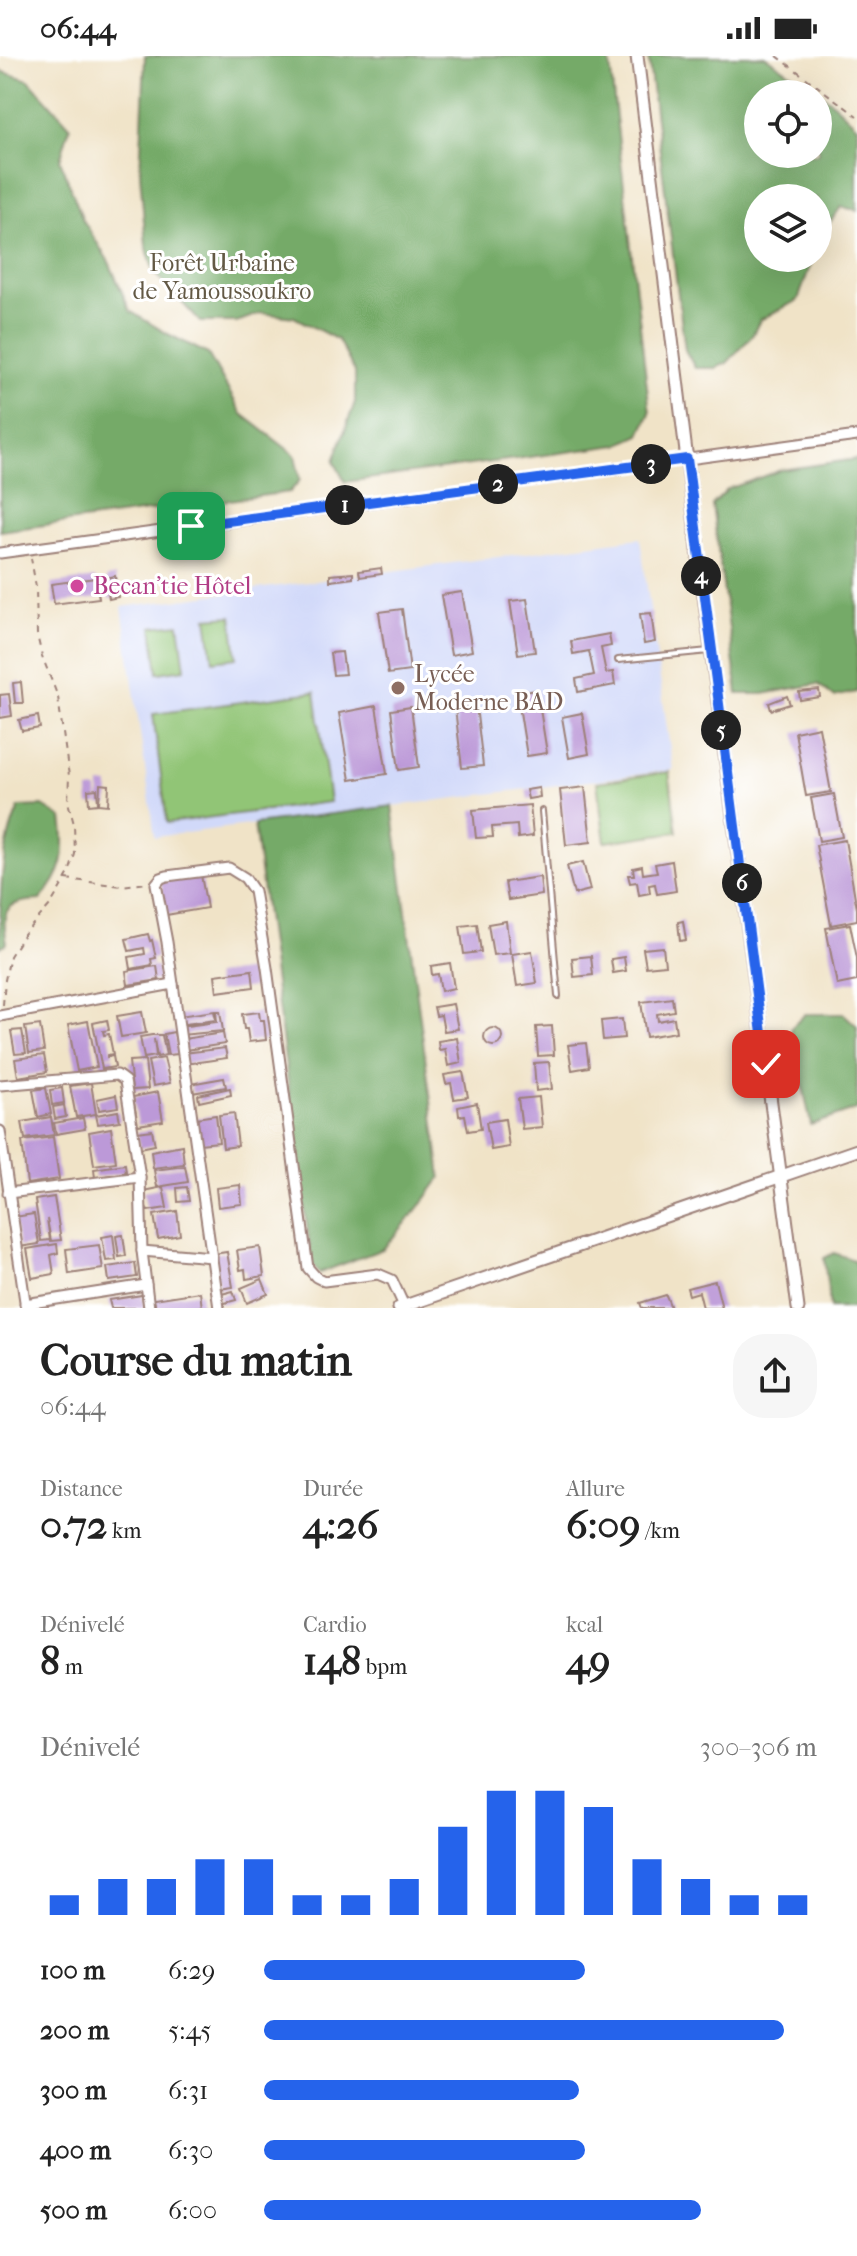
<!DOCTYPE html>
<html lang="fr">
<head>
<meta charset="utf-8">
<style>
  :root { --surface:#fff; --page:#f6f6f6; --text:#222; --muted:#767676; --accent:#2563eb }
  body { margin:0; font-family:"IM FELL French Canon",serif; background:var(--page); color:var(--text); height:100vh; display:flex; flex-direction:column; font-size:30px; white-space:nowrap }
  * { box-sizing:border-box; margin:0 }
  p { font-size:26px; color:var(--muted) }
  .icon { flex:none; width:44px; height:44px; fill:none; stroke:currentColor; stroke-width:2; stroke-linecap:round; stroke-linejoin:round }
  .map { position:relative; height:1252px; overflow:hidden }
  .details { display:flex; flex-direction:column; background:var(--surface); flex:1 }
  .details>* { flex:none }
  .buttons { position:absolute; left:744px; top:24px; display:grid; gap:16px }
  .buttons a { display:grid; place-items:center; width:88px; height:88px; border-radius:50%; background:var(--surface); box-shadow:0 8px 32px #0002; font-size:40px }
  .pin { position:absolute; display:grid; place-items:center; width:68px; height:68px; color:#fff; margin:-34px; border-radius:16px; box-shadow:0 4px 12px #0006 }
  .km { position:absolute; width:40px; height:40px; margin:-20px; border-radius:50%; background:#222; color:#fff; font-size:22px; line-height:40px; text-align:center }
  .round { display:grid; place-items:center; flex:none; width:84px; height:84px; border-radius:32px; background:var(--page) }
  .head { display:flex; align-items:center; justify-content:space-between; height:136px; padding:0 40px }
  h1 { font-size:44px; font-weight:700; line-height:60px }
  .figures { display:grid; grid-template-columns:repeat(3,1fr); gap:12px; height:136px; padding:8px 40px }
  .figures div { display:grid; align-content:center }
  .figures b { font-size:40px; font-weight:700 }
  .figures small { font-size:22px; font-weight:400 }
  .figures p { font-size:22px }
  .chart { height:224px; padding:16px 40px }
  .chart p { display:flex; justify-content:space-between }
  .chart svg { width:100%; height:144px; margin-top:8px; stroke:var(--accent); stroke-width:6 }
  ul { padding:0 40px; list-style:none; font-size:26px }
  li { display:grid; grid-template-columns:128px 96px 1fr; align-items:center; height:60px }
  li i { height:20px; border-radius:10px; background:var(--accent) }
  .status { display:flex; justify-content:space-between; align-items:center; height:56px; padding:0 40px; background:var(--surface); direction:ltr }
  .status svg { height:22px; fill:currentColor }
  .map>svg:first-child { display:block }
  .built { fill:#d1d9f9 }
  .green { fill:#91c576; stroke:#6e7250; stroke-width:2 }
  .forest { fill:#74aa67; stroke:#5f6449; stroke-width:2; fill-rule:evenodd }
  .building { fill:#bc99d8 }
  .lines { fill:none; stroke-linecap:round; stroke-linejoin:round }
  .service-casing { stroke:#9d8179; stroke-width:8 }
  .minor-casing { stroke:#9d8179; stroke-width:13 }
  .tertiary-casing { stroke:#9d8179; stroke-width:15 }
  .path { stroke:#9d8179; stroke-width:2; stroke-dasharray:6 6; stroke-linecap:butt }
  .service { stroke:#fff; stroke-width:4 }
  .minor { stroke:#fff; stroke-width:9 }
  .tertiary { stroke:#fff; stroke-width:11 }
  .route-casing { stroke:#fff; stroke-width:16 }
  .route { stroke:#2563eb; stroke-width:10 }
  .hotel-dot { fill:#d1479c; stroke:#fff; stroke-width:3 }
  .education-dot { fill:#8d6e63; stroke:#fff; stroke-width:3 }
  .labels { text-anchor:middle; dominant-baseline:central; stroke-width:6; stroke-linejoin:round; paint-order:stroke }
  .park-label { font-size:24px; fill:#635945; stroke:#fff }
  .hotel-label { font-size:24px; fill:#b23c85; stroke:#fff; text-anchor:start }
  .education-label { font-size:24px; fill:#785e54; stroke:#fff; text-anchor:start }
</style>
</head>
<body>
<div class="status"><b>06:44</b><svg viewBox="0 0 49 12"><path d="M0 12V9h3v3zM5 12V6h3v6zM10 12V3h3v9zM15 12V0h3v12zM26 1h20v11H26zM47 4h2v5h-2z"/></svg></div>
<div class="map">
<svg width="857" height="1252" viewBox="0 0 857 1252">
  <rect width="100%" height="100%" fill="#fff"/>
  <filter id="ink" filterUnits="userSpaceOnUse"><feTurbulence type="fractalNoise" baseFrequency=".0125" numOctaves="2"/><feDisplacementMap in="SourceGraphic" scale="16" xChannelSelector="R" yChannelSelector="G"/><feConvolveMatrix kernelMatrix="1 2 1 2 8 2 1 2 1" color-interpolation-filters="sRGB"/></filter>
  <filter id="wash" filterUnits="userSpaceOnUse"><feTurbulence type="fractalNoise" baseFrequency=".006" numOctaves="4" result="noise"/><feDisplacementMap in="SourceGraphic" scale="32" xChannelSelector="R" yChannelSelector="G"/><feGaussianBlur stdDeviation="1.8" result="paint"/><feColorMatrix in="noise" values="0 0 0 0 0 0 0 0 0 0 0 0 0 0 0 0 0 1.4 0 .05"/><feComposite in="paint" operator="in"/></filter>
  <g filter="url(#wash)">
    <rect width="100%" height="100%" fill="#f0e3c7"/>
    <path class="built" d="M640 482 673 714 155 781 122 551Z"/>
    <g class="green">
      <path d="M232 560 237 602 213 605 207 562Z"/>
      <path d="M179 568 185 613 158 617 152 571Z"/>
      <path d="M315 636 330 746 167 767 153 658Z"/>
      <path d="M669 716 677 776 605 786 597 726Z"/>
    </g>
    <g class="forest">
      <path d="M145 0H609L650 357 640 379 618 389 345 426 334 405 355 346V316L338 284 294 261 261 257 237 266H200L154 216 146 190 140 117Z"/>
      <path d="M648 0H765L831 45 857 70V154L841 151 823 176 818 189V142H758V202H813L798 244 760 264 752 280 727 307 716 312H695L685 294ZM758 38H818V98H758Z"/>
      <path d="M0 15 29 24 70 70 60 104 83 164 109 206 130 255 168 278 208 298 242 358 295 399 300 424 290 436 0 475Z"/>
      <path d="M857 403V636L834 641 818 628 763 638H738L712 449 728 433 781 414Z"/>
      <path d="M43 750 62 762C67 797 65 817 40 844 5 846 1 853 7 887L0 891C0 842 0 793 19 751Z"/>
      <path d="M392 750 441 1121 418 1153 383 1193 319 1217 312 1208 254 768Z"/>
      <path d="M805 958H844L857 970V1053L811 1069 791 972Z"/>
      <path d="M834 1197 854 1204 857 1212V1252H830L824 1202Z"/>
    </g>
    <g id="blocks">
      <g class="building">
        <path d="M381 512 382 518 360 521 359 515Z"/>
        <path d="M353 517V522L330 525V519Z"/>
        <path d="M115 520 118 541 109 543 106 522Z"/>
        <path d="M95 522 99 542 54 548 51 528Z"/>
        <path d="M462 536 472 595 451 599 441 539Z"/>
        <path d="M527 543 535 596 518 598 510 545Z"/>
        <path d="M402 553 410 615 388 618 379 556Z"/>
        <path d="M651 557 655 586 644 588 640 558Z"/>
        <path d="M609 578 611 590 601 592 606 617 613 616 615 629 578 636 576 623 594 619 589 595 573 598 571 585Z"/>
        <path d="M342 596 345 618 333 619 330 597Z"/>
        <path d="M21 626 23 647H15L13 627Z"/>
        <path d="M537 634 547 697 527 700 517 637Z"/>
        <path d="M819 634 820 641 800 644 799 636Z"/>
        <path d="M9 638 12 660 0 662V639Z"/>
        <path d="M787 640 790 648 771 654 769 647Z"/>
        <path d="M376 650 387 718 350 724 339 657Z"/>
        <path d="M476 650 483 710 462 712 455 652Z"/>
        <path d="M411 651 419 711 399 714 391 654Z"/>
        <path d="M582 657 589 698 569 702 562 661Z"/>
        <path d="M38 660 40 672 22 675 19 664Z"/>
        <path d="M819 671 831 736 806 740 795 676Z"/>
        <path d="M100 728 109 729 108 749 99 748Z"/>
        <path d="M585 731 591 786 566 789 560 734Z"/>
        <path d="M539 732 540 741 528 743 526 734Z"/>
        <path d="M97 733 98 748 89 749 88 734Z"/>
        <path d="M834 738 842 781 819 785 811 742Z"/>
        <path d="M530 749 533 780 518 782 517 769 492 771 493 781 476 782 473 754Z"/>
        <path d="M845 784 857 853V864L831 869 816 789Z"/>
        <path d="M672 805 676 835 657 838 655 828 649 829 650 837 639 839 637 826 630 827 628 819H634L633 812 642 810 643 818 657 816 655 808Z"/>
        <path d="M583 806 590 834 574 838 567 810Z"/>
        <path d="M201 819 207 852 166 859 161 826Z"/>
        <path d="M540 821 542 839 508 844 505 826Z"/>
        <path d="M506 865 510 897 493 899 488 868Z"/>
        <path d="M683 865 686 884 680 885 678 866Z"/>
        <path d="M477 868 481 896 464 898 460 870Z"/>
        <path d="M850 868 857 902V925L837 929 826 872Z"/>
        <path d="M148 878 150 885 152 884 156 902 151 903 152 909 131 913 129 901 145 898 144 892 129 895 126 883Z"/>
        <path d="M663 891 665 909 646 911 643 893Z"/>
        <path d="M532 895 537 927 517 930 512 898Z"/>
        <path d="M591 900 593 919 574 921 572 902Z"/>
        <path d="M624 901 626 915 613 917 611 903Z"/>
        <path d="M450 907 454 932 441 935 438 918 432 919 431 910Z"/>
        <path d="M157 910 159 924 128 929 126 915Z"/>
        <path d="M252 914 254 931 217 936 215 919Z"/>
        <path d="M672 942 674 955 657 958 658 965 674 962 676 976 646 981 641 946Z"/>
        <path d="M453 948 458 973 444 975 441 959 436 960 434 951Z"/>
        <path d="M214 955 216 964 186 968V970L217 966 216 955H220L223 975 181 979 178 960Z"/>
        <path d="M142 956 146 977 121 981 117 960Z"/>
        <path d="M259 956 260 964H264L266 984 249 986 247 973H244L242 958Z"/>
        <path d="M622 963 624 982 603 984 601 965Z"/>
        <path d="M107 964 109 974 103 975 104 979 109 978 113 998 107 999V1001L113 1000 115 1011 102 1013 93 967Z"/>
        <path d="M88 965 97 1011 77 1015 68 969Z"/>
        <path d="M40 969 44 995 29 997 25 971Z"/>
        <path d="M552 970 554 999 538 1000 536 971Z"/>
        <circle cx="493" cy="981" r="9"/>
        <path d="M22 974 26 997 15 998 11 975Z"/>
        <path d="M174 976 178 998 168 999 164 978Z"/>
        <path d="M223 977 225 988 185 994 183 983Z"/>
        <path d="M152 979H162L166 999 157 1001 154 983 156 1000 144 1002 140 981Z"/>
        <path d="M457 982 461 1007 448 1010 445 993 439 994 438 985Z"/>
        <path d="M586 987 589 1011 572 1014 568 989Z"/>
        <path d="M225 992 227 1002 185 1008 184 997Z"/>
        <path d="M44 999 47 1016 18 1021 15 1003Z"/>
        <path d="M164 1002 170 1027 153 1030 148 1005Z"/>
        <path d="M145 1004 148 1033 132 1034 129 1005Z"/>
        <path d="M549 1006 552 1033 536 1035 534 1007Z"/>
        <path d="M463 1016 468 1041 454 1043 451 1027 446 1028 444 1019Z"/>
        <path d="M224 1022 226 1031 192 1037 190 1028Z"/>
        <path d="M91 1027 96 1058 76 1061 70 1030Z"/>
        <path d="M46 1032 51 1058 38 1061 33 1034Z"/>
        <path d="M62 1032 64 1047 52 1049 50 1034Z"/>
        <path d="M230 1032 231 1039 199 1046 198 1039Z"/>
        <path d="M158 1036 163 1065 138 1069 133 1041Z"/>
        <path d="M116 1039 118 1051 99 1054 97 1043Z"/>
        <path d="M539 1041 542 1071 522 1073 518 1043Z"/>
        <path d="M477 1047 481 1073 468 1075 465 1059 459 1060 458 1051Z"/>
        <path d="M64 1049 66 1061 55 1063 53 1051Z"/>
        <path d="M118 1055 120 1065 98 1068 96 1059Z"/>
        <path d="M234 1057 238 1090 223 1092 219 1059Z"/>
        <path d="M216 1059 219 1086 199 1088 196 1062Z"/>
        <path d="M51 1061 54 1079 25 1083 22 1066Z"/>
        <path d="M83 1062 85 1073 56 1078 54 1067Z"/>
        <path d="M505 1063 509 1091 491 1094 486 1066Z"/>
        <path d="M111 1072 116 1106 94 1109 89 1076Z"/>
        <path d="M152 1074 155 1089 140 1092 137 1076Z"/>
        <path d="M53 1081 59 1123 27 1128 22 1085Z"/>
        <path d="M182 1089 184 1108 153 1112 151 1095Z"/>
        <path d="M125 1108 126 1116 95 1122 94 1113Z"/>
        <path d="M185 1110 188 1126 157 1131 154 1114Z"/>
        <path d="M240 1129 242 1148 218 1151 216 1132Z"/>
        <path d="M163 1131 167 1152 147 1155 143 1135Z"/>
        <path d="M187 1131 189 1145 178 1146 177 1132Z"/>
        <path d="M54 1141 61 1184 51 1185 47 1163 50 1184 41 1185 35 1144Z"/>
        <path d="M177 1155 180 1179 158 1183 154 1159Z"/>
        <path d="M34 1158 39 1188 19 1191 14 1161Z"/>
        <path d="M113 1179 116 1204 106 1205 102 1181Z"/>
        <path d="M123 1179 126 1200 119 1201 116 1180Z"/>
        <path d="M57 1188 58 1197 51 1199 54 1218 32 1222 27 1193Z"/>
        <path d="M99 1189 103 1213 69 1218 66 1193Z"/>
        <path d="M260 1191 264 1220 246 1223 245 1213 240 1214 237 1194Z"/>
        <path d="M227 1196 233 1231 219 1233 213 1198Z"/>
        <path d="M135 1207 137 1221 109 1225 107 1211Z"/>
        <path d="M262 1223 268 1238 247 1247 241 1232Z"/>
        <path d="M715 1225 722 1252H703L699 1236 689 1239 687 1232Z"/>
        <path d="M233 1235 236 1244 221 1248 218 1239Z"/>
        <path d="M200 1236 202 1252H156L154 1243Z"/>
        <path d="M142 1239 144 1252H111L109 1244Z"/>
        <path d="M666 1239 671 1252H642L640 1247Z"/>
      </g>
    </g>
  </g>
  <g filter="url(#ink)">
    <use href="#blocks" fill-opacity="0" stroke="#9d8179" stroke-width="2"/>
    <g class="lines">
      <g class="service-casing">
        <g id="service">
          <path d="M618 604 709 595"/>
          <path d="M542 755 558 940"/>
        </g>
      </g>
      <g class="minor-casing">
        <g id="minor">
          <path d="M0 497 857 380"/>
          <path d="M0 960 173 928"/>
          <path d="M0 1029 117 1019 125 1025 140 1121 142 1195 149 1252"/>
          <path d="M0 1075 26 1252"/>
          <path d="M8 1137 140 1121"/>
          <path d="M142 1195 212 1201"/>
          <path d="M25 1248 146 1229"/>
          <path d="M219 1252 167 886 156 828 161 822 167 820 229 812 245 822 254 835 267 912 308 1212 316 1221 324 1225 378 1218 392 1224 405 1252"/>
        </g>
      </g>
      <g class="tertiary-casing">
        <g id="tertiary">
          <path d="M637 0 699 501 798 1252"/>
          <path d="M399 1252 857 1094"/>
        </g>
      </g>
      <g class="path">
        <path d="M777 0 857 60"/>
        <path d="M66 823 122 830 147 827"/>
        <path d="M3 949 5 924 10 900 24 878 51 848 69 817 75 798 74 768 68 746 69 720 58 641 42 600 37 579 36 531 31 502"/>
      </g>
      <use href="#service" class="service"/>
      <use href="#minor" class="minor"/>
      <use href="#tertiary" class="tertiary"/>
    </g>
  </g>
  <g class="lines" filter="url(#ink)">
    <g class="route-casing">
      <path id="route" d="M191 470 687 403 766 1008"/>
    </g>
    <use href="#route" class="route"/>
  </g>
  <circle class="hotel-dot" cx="77" cy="530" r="8"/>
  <circle class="education-dot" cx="398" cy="632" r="8"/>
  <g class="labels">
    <g class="park-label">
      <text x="222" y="207">Forêt Urbaine<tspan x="222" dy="28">de Yamoussoukro</tspan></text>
    </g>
    <g class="hotel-label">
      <text x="93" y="530">Becan’tie Hôtel</text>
    </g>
    <g class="education-label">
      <text x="414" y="618">Lycée<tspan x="414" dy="28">Moderne BAD</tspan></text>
    </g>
  </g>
</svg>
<div class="buttons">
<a><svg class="icon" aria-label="locate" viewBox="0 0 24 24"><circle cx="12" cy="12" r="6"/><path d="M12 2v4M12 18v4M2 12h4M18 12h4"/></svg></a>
<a><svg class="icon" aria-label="layers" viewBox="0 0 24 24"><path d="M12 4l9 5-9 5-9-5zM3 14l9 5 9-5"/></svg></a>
</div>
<div class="pin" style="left:191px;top:470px;background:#1e9e55"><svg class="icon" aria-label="arrive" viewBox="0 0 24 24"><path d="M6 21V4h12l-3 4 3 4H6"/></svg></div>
<div class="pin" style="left:766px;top:1008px;background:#d93025"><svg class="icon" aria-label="check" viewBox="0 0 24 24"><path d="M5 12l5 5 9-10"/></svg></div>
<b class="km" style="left:345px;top:449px">1</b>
<b class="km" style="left:498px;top:428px">2</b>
<b class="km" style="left:651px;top:408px">3</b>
<b class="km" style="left:701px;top:520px">4</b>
<b class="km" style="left:721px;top:674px">5</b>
<b class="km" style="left:742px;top:827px">6</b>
</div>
<section class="details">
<div class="head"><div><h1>Course du matin</h1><p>06:44</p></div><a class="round"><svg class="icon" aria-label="share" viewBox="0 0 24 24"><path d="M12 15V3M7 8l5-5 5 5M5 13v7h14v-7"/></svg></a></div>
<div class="figures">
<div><p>Distance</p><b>0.72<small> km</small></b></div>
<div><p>Durée</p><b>4:26</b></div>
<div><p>Allure</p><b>6:09<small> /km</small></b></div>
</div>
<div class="figures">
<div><p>Dénivelé</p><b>8<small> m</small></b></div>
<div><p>Cardio</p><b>148<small> bpm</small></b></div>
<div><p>kcal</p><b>49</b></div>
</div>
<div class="chart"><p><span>Dénivelé</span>300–306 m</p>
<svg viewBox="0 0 160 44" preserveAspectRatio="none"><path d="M5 44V38M15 44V33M25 44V33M35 44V27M45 44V27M55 44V38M65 44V38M75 44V33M85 44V17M95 44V6M105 44V6M115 44V11M125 44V27M135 44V33M145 44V38M155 44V38"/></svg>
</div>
<ul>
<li><b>100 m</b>6:29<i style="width:58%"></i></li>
<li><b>200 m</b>5:45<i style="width:94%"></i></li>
<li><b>300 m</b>6:31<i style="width:57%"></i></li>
<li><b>400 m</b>6:30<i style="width:58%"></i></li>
<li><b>500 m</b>6:00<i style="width:79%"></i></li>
</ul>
</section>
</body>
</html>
